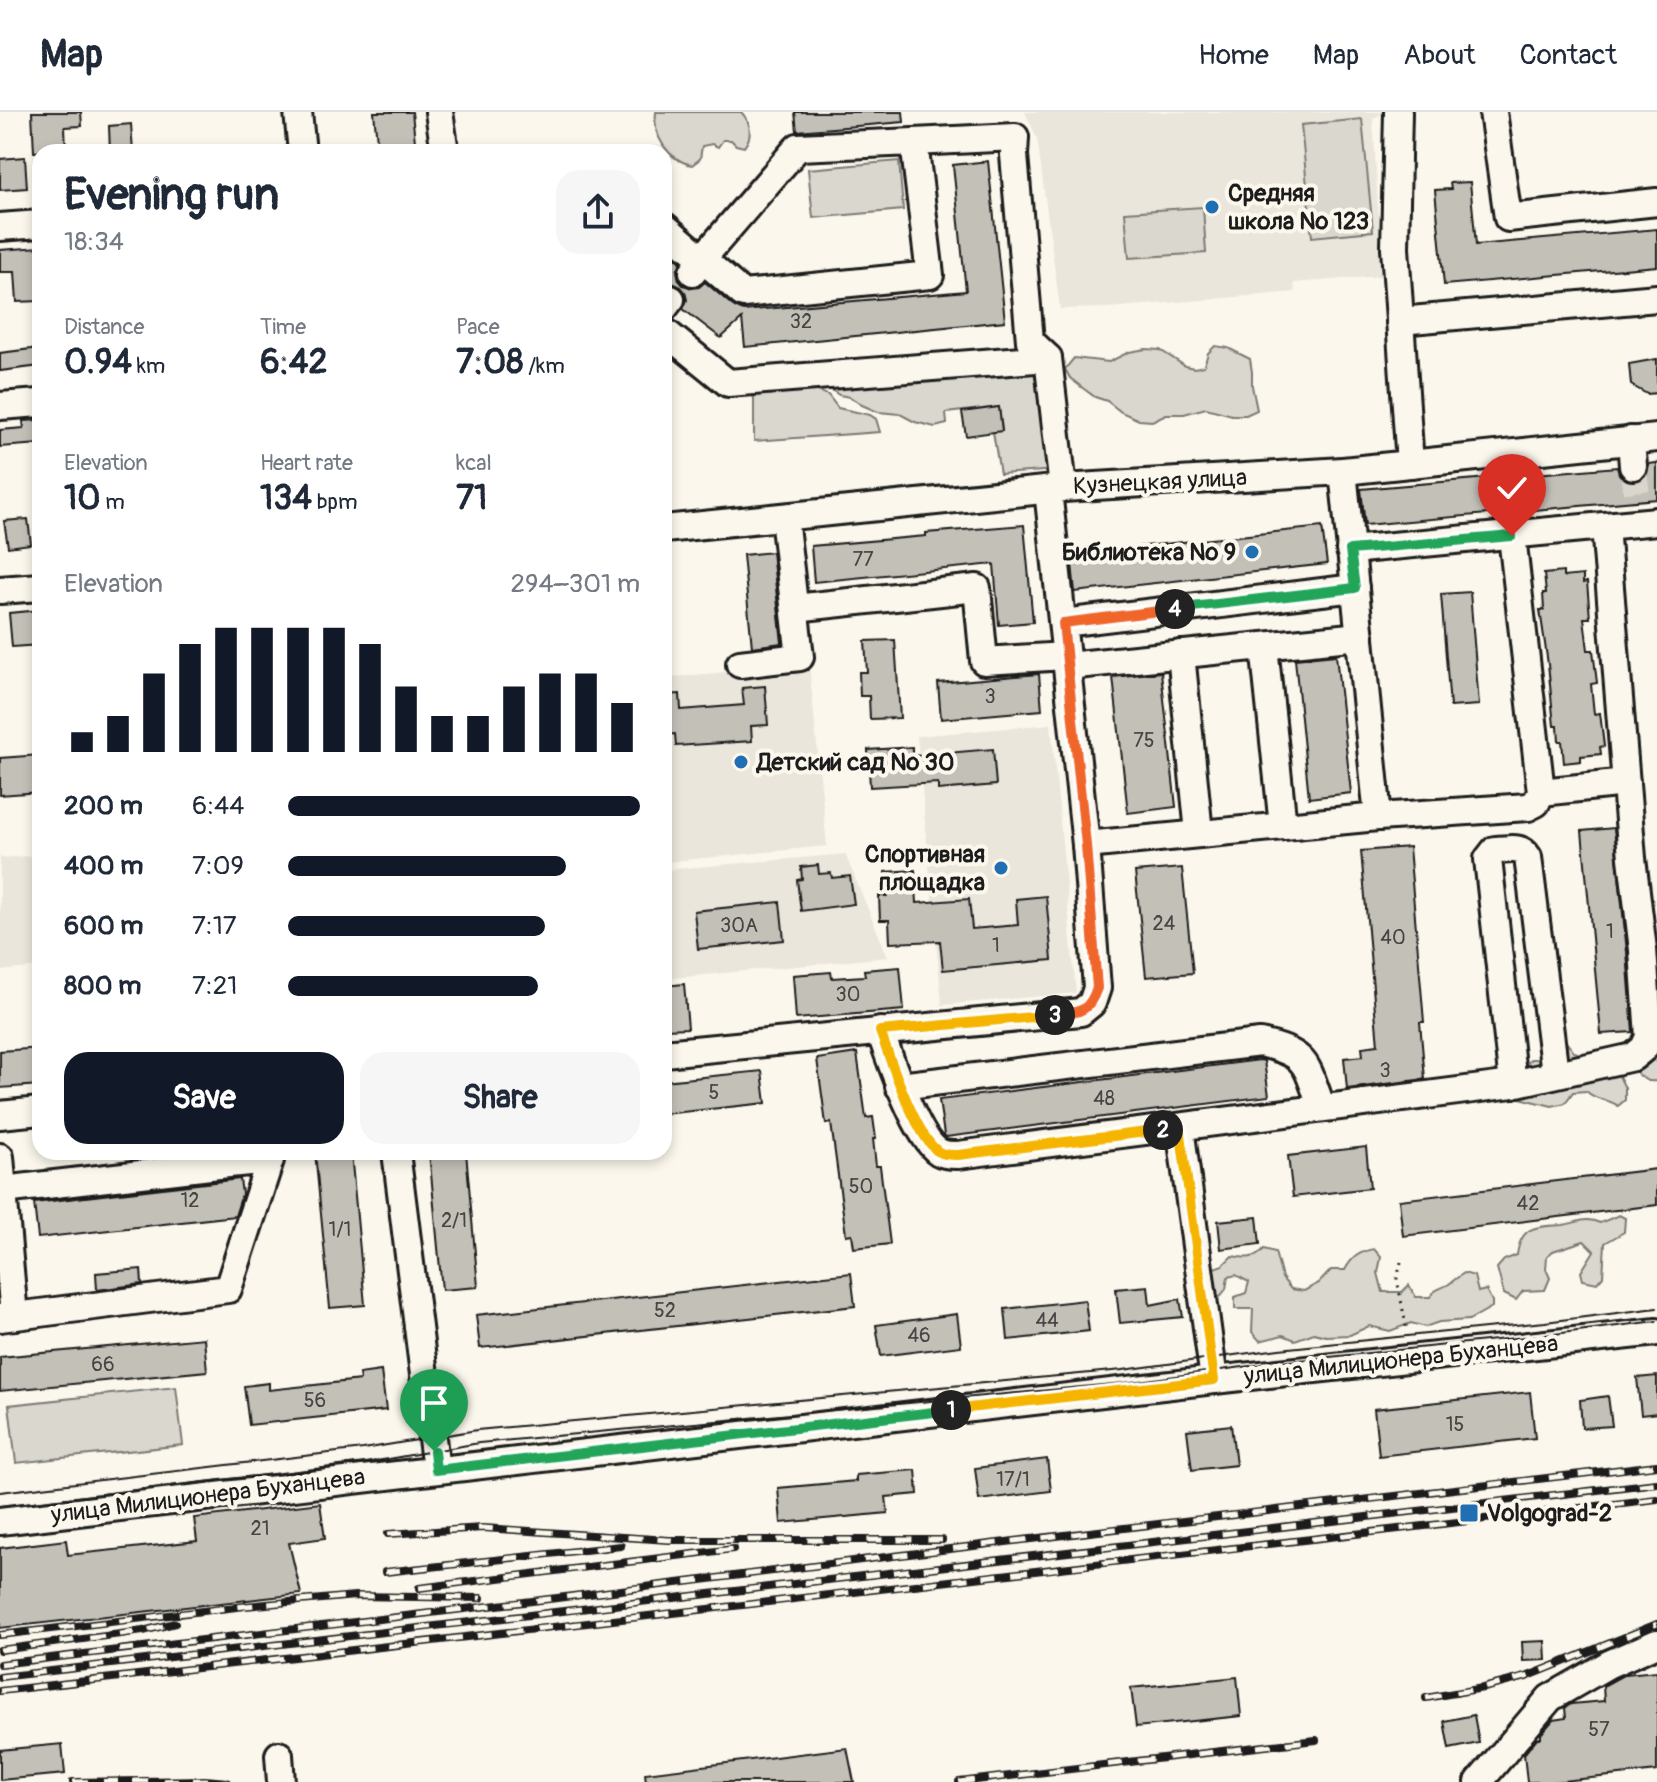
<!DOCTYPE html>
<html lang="en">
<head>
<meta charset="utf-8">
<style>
  :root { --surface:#fff; --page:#f6f6f7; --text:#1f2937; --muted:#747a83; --line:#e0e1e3; --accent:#111827 }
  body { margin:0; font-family:Pangolin,sans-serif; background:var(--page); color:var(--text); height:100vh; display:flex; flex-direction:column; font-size:30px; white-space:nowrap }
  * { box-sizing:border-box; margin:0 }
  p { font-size:26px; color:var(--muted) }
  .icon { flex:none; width:44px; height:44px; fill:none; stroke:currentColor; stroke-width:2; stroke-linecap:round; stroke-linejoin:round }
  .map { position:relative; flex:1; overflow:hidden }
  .drawer { position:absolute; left:32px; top:32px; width:640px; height:1016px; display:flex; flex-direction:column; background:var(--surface); border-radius:24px; box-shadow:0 4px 12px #0003 }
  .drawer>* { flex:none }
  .pin { position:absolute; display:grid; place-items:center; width:68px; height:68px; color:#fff; margin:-82px -34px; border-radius:50% 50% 50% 0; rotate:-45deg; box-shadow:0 0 8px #0007 }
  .pin .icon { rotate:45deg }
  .km { position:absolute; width:40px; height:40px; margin:-20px; border-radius:50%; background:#222; color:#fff; font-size:22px; line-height:40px; text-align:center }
  .round { display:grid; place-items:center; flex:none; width:84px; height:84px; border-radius:24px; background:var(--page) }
  .headline { display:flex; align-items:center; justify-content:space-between; height:136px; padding:0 32px }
  h1 { font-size:44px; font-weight:800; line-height:60px }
  .stats { display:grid; grid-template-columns:repeat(3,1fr); gap:12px; height:136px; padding:8px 32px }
  .stats div { display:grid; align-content:center }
  .stats b { font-size:34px; font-weight:800 }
  .stats small { font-size:22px; font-weight:400 }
  .stats p { font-size:22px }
  .chart { height:224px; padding:16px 32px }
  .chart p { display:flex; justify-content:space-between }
  .chart svg { width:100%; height:144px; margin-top:8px; stroke:var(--accent); stroke-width:6 }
  .action { display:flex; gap:16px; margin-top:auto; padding:16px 32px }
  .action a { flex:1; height:92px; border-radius:24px; background:var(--accent); color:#fff; font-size:32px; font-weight:800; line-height:92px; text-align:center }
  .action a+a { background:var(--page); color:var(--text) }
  ul { padding:0 32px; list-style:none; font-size:26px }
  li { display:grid; grid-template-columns:128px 96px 1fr; align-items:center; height:60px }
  li i { height:20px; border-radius:10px; background:var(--accent) }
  header { display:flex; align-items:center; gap:48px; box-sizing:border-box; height:112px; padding:0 40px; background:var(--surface); border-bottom:2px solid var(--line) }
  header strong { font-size:38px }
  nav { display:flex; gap:44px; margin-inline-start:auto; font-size:28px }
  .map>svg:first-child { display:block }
  .built { fill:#eae6dc }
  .green { fill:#dad7ce; stroke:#7b7a75; stroke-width:2 }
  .building { fill:#c3c0b8; stroke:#1c1c1c; stroke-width:2 }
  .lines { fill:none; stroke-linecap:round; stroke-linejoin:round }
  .minor-tunnel { stroke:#dad6cd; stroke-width:26; stroke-dasharray:26 13; stroke-linecap:butt }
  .minor-casing { stroke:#1c1c1c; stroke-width:32 }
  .path { stroke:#1c1c1c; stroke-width:3; stroke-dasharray:2 6; stroke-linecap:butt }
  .minor { stroke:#fbf7ec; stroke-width:26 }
  .tram { stroke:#1c1c1c; stroke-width:2 }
  .rail-casing { stroke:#1c1c1c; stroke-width:8 }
  .rail { stroke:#fbf7ec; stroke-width:5; stroke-dasharray:15; stroke-linecap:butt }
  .split-1-casing { stroke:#fff; stroke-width:16 }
  .split-2-casing { stroke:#fff; stroke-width:16 }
  .split-3-casing { stroke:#fff; stroke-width:16 }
  .split-4-casing { stroke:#fff; stroke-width:16 }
  .split-5-casing { stroke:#fff; stroke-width:16 }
  .split-1 { stroke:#22a559; stroke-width:10 }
  .split-2 { stroke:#f5b400; stroke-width:10 }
  .split-3 { stroke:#f5b400; stroke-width:10 }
  .split-4 { stroke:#f0652b; stroke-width:10 }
  .split-5 { stroke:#22a559; stroke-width:10 }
  .poi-dot { fill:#1f6fb2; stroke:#fbf7ec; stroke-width:3 }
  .labels { text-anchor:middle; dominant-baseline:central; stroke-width:8; stroke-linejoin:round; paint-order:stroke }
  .number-label { font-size:20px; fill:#464543 }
  .poi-label { font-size:24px; font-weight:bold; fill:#1c1c1c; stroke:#fbf7ec; text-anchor:start }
  .street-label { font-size:24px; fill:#1c1c1c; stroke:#fbf7ec }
</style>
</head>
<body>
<header>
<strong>Map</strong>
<nav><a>Home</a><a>Map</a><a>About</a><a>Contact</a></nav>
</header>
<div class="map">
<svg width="1657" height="1670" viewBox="0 0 1657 1670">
  <rect width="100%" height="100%" fill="#fbf7ec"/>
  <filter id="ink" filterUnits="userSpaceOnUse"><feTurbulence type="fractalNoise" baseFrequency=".0125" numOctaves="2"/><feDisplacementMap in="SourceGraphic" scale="16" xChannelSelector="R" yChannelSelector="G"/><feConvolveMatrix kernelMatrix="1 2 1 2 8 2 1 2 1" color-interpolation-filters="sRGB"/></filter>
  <g filter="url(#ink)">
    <g class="built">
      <path d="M1025 0H1384L1373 7 1382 164 1294 171 1295 180 1108 196 1060 197 1037 26Z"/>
      <path d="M809 552 827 734 664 750V566Z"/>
      <path d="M1051 612 1076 881 942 893 917 624Z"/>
      <path d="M0 742 1 746 40 743V855L0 859Z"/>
      <path d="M845 742 888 845 664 867V758Z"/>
    </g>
    <g class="green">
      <path d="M656 0H741C751 10 753 24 744 35L736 33 731 28H723L718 35 712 32 702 34 700 47 692 53C668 48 652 24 656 0Z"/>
      <path d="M1362 7 1373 119 1312 125 1301 13Z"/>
      <path d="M899 49 903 98 813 106 808 57Z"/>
      <path d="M1203 95 1206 141 1129 146 1125 100Z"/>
      <path d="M1215 234 1228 236 1250 247 1252 260V274L1257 298 1246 303H1232L1206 296 1184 302H1166L1152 309 1139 308 1121 300 1107 289 1095 285 1084 277 1070 266 1065 257 1074 246 1109 250 1129 240 1146 237 1160 238 1185 254 1194 256 1204 254 1208 241Z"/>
      <path d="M1039 252 1057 358 1000 362 993 320 1002 319 999 295 946 301 947 312 935 315 915 310 900 302 878 300 862 293 850 285 839 283 815 267Z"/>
      <path d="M809 276 828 283 838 296 870 303 876 307 880 320 754 329V286L749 280Z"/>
      <path d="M1657 915V969C1646 971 1641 965 1634 958H1624L1619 964 1625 976V988L1618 994C1607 986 1598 990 1586 979L1573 980 1565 991 1552 994 1520 986 1510 981 1524 955 1531 947H1538L1552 953 1566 930 1574 940 1598 947 1605 954Z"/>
      <path d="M1619 1103 1625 1106 1624 1120 1605 1131 1603 1164 1597 1171 1583 1168 1581 1160 1594 1139 1584 1129 1553 1139 1547 1144 1546 1157 1550 1166 1545 1178 1523 1179 1516 1188 1504 1182 1497 1156 1504 1148 1517 1143C1521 1112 1538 1115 1563 1113 1579 1111 1584 1104 1600 1111Z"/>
      <path d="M1264 1137 1275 1140 1282 1166 1291 1177 1304 1179 1319 1171 1331 1158H1345C1352 1145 1359 1140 1374 1137L1381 1145 1378 1161 1383 1180H1402L1409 1173 1416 1185H1430C1435 1176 1441 1177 1449 1172 1454 1168 1458 1165 1464 1161L1474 1164 1478 1180 1486 1178 1492 1189V1195L1469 1208 1439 1210 1425 1215 1411 1211 1390 1219 1369 1214 1350 1223 1326 1224 1314 1221 1295 1228 1283 1223 1260 1229 1252 1220 1253 1197H1235V1185L1246 1181 1249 1170 1236 1163 1228 1165 1226 1177 1218 1187 1207 1175 1211 1157 1223 1153 1232 1144C1245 1146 1255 1148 1264 1137Z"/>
      <path d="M176 1275 183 1333 16 1351 9 1293Z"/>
    </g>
    <g class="building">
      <path d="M32 0H81L82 14 65 15 66 38 34 40Z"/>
      <path d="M374 0H412L416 40H378Z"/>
      <path d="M795 0H903L904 10 797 19Z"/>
      <path d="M131 12 133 40H110L109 14Z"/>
      <path d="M25 45 27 76 0 78V47Z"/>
      <path d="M988 49 1005 209 745 235 742 207 721 226 683 197 687 188 685 180 681 175 672 171 664 173V135L681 150 677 159 679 168 683 173 692 176 699 175 705 170 733 194 743 199 966 179 953 53Z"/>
      <path d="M1470 70 1476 133 1657 117V154L1444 173 1435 78 1451 77 1450 71Z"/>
      <path d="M40 135V189L17 190 15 160H0V138Z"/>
      <path d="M40 236V254L0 259V241Z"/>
      <path d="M1657 247V281L1647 282 1631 273 1629 252Z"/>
      <path d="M999 295 1002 319 966 324 962 300Z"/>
      <path d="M40 308V332L0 335V318L24 316 23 309Z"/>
      <path d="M1657 351V387L1365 413 1361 377 1617 355 1619 362 1625 368 1635 370 1641 368 1647 362 1649 352Z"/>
      <path d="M28 407 31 432 8 435 4 409Z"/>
      <path d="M1024 413 1033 510 999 513 994 452 814 470 811 434 926 424V421Z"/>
      <path d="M1322 415 1327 452 1075 480 1071 442Z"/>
      <path d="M772 440 782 531 752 535 743 443Z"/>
      <path d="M1563 460V465L1583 463V471L1587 470 1590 506H1584L1588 538H1593L1597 571 1591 572 1594 602 1600 601 1604 634 1600 635 1601 642 1581 644V649L1564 651 1562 629H1559L1558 614H1554L1548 552 1540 498H1544L1543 481H1546L1544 462Z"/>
      <path d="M1470 480 1479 593 1450 595 1441 482Z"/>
      <path d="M40 498V533L12 535 9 501Z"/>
      <path d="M895 528 900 606 870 607 869 584H860L859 560H867L865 529Z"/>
      <path d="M1336 543 1351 681 1309 686 1295 547Z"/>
      <path d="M1161 560 1176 695 1128 701 1113 565Z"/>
      <path d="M1039 562 1042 598 941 607 938 571Z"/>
      <path d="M765 574 768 613 751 614 752 629 676 634 675 622 664 623V583L680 582 681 598 744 593 742 576Z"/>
      <path d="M912 635V644L993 637 996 673 938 678V671L870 675 868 638Z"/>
      <path d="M40 643V680L0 683V646Z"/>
      <path d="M1614 716 1627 840 1633 920 1601 922 1582 719Z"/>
      <path d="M1409 735 1424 910H1420L1425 967 1347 977 1344 946 1363 944 1362 935 1378 933 1361 739Z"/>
      <path d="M818 753 819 762 831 761 832 766 850 764 854 792 801 799 797 768 802 767 801 755Z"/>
      <path d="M1182 756 1193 861 1146 865 1135 760Z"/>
      <path d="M915 758 917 791 969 787 972 817 1018 813 1016 787 1046 784 1052 848 943 858 940 829 890 831 889 808H880L879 784H887L885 760Z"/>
      <path d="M780 790 784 828 698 837 694 799Z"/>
      <path d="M900 855 904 898 796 907 793 863 831 860 832 866 865 864 864 858Z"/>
      <path d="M684 872 688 916 664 917V874Z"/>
      <path d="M40 936V973L0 976V939Z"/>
      <path d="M857 941 866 1006 873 1005 876 1027H873L876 1054H880L890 1132 854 1136 852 1122 846 1123 831 1011 826 1012 817 947Z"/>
      <path d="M1260 948 1264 949 1269 984 946 1025 944 1023 939 988Z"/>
      <path d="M762 959 766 991 664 1002V969Z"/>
      <path d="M1366 1035 1370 1076 1293 1085 1288 1044Z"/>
      <path d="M315 1040H351L365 1193 330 1196Z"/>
      <path d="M429 1040H466L478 1175 442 1178Z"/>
      <path d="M1657 1057V1093L1403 1124 1399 1088Z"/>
      <path d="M240 1067 242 1082 235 1104 38 1126 34 1091Z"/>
      <path d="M1257 1105 1260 1132 1221 1137 1218 1109Z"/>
      <path d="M141 1157 142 1172 97 1178 96 1161Z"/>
      <path d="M851 1161 855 1194 480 1236 476 1203Z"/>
      <path d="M1148 1174 1150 1193 1180 1187 1183 1205 1120 1211 1116 1177Z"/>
      <path d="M1085 1188 1089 1219 1008 1228 1005 1197Z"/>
      <path d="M957 1202 961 1234 881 1244 876 1213Z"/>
      <path d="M204 1226 207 1259 0 1279V1245Z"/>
      <path d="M381 1259 386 1298 249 1313 244 1274 269 1271V1278L360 1268 359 1262Z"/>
      <path d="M1657 1264V1301L1641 1303 1637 1266Z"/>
      <path d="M1530 1280 1535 1326 1379 1344 1374 1297Z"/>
      <path d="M1608 1284 1612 1314 1582 1316 1580 1288Z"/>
      <path d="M1231 1313 1236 1353 1192 1358 1187 1318Z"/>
      <path d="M1047 1347 1051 1379 979 1388 975 1356Z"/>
      <path d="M916 1358 918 1382 886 1385 888 1401 781 1411 778 1376 856 1369V1363Z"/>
      <path d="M320 1391 325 1426 289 1431 301 1482 0 1516V1436L66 1428 68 1443 197 1429 194 1406Z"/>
      <path d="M1545 1529 1546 1548 1523 1549 1522 1530Z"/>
      <path d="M1657 1559V1659L1553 1670H1527L1524 1642 1537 1626H1541V1622L1553 1608 1566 1606 1565 1596 1571 1592 1604 1589 1603 1574 1625 1562Z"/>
      <path d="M1237 1565 1241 1604 1136 1615 1131 1576Z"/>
      <path d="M1474 1603 1479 1631 1449 1637 1444 1609Z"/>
      <path d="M62 1632 65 1662 0 1668V1638Z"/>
      <path d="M847 1636 854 1670H646L645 1661Z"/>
    </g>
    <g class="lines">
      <path class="minor-tunnel" d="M1633 354 1638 389"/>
      <g class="minor-casing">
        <g id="minor">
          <path d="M298 0 302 40"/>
          <path d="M439 0 445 40"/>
          <path d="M1398 0 1395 136 1410 352"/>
          <path d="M1493 0 1508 106 1657 90"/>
          <path d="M914 30 1015 25 1014 43 1030 229 1048 246 1063 376"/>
          <path d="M664 114 743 182 930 163 914 30 798 35 702 147 693 160"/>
          <path d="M0 115 40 112"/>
          <path d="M664 196 671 187"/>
          <path d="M1400 209 1657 186"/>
          <path d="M664 219 728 271 1048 246"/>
          <path d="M0 294 40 291"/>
          <path d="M1631 328 1633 354"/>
          <path d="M1343 359 1378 705"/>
          <path d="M664 417 1063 376 1343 359 1657 326"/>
          <path d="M1350 438 1657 409"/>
          <path d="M0 478 40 475"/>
          <path d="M795 496 977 476 984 549 1066 544"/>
          <path d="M1063 511 1355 476"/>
          <path d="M1264 534 1283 714"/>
          <path d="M1181 542 1199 721"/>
          <path d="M740 552 800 545 784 405"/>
          <path d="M1067 554 1360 524"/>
          <path d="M1541 680 1626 671"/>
          <path d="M1086 733 1378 705 1528 695 1536 691 1541 680 1512 424"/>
          <path d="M880 919C889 945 917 1027 939 1040 944 1043 952 1043 958 1043L1513 972 1633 945 1644 936 1649 925 1643 838 1632 746 1605 414"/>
          <path d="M664 941 1081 900 1092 891 1097 876 1086 733 1048 378"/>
          <path d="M1513 972 1488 747 1495 738C1508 738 1521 733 1528 745L1555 961"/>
          <path d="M899 974 1260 931C1310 942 1305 952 1322 996"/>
          <path d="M0 1003 40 999"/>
          <path d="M1180 1015 1214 1268"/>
          <path d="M396 1040 436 1358"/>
          <path d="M0 1045 14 1204"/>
          <path d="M3 1078 219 1053"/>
          <path d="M0 1206 228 1177 270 1048 219 1053 217 1040"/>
          <path d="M0 1409 1214 1268 1657 1220"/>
          <path d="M279 1643 281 1670"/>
          <path d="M1479 1670 1550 1586 1609 1552 1657 1531"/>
        </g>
      </g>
      <path class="path" d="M1401 1150 1397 1167 1407 1219"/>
      <use href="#minor" class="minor"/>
      <g class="tram">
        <path d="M0 1380 363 1337 477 1318 1123 1258 1279 1237 1545 1210 1657 1196"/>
        <path d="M0 1394 365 1351 479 1331 1124 1271 1280 1250 1546 1223 1657 1209"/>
      </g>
      <g class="rail-casing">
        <g id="rail">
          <path d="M388 1422 483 1416 669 1428H942"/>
          <path d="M385 1460 621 1434"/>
          <path d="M419 1476 733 1437"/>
          <path d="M0 1523 245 1494 355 1484 481 1486"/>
          <path d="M0 1538 143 1519 175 1511"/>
          <path d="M0 1552 549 1487 1014 1429 1657 1353"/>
          <path d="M0 1565 1657 1371"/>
          <path d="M0 1579 1657 1387"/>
          <path d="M1426 1586 1483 1576 1526 1565 1657 1512"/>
          <path d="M73 1670 205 1668 227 1670"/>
          <path d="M959 1670 1316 1628"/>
        </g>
      </g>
      <use href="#rail" class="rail"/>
    </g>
  </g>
  <g class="lines" filter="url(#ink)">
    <g class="split-1-casing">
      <path id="split-1" d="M434 1339 436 1358 951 1298"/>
    </g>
    <g class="split-2-casing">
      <path id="split-2" d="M951 1298 1214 1268 1180 1015 1163 1018"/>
    </g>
    <g class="split-3-casing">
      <path id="split-3" d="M1055 903 880 919C889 945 917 1027 939 1040 944 1043 952 1043 958 1043L1163 1018"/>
    </g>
    <g class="split-4-casing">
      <path id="split-4" d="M1055 903C1080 900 1088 901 1097 876L1086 733 1063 511 1175 497"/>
    </g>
    <g class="split-5-casing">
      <path id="split-5" d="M1175 497 1355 476 1350 438 1512 424"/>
    </g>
    <use href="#split-1" class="split-1"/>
    <use href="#split-2" class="split-2"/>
    <use href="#split-3" class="split-3"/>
    <use href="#split-4" class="split-4"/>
    <use href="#split-5" class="split-5"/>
  </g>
  <g class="poi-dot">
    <circle cx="1212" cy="95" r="8"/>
    <circle cx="1252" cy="440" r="8"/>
    <circle cx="741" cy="650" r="8"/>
    <circle cx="1001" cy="756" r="8"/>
    <rect x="1459" y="1391" width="20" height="20" rx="4"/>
  </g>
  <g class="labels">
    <g class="number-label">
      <text x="801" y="209">32</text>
      <text x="863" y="447">77</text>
      <text x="990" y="584">3</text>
      <text x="1144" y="628">75</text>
      <text x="1164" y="811">24</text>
      <text x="739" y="813">30А</text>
      <text x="1610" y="819">1</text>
      <text x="1393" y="825">40</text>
      <text x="996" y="833">1</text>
      <text x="848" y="882">30</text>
      <text x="1385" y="958">3</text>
      <text x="714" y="980">5</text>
      <text x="1104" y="986">48</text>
      <text x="861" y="1074">50</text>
      <text x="190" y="1088">12</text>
      <text x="1528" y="1091">42</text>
      <text x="454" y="1108">2/1</text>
      <text x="340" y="1117">1/1</text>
      <text x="665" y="1198">52</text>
      <text x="1047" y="1208">44</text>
      <text x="919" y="1223">46</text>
      <text x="103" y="1252">66</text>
      <text x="315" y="1288">56</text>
      <text x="1455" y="1312">15</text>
      <text x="1013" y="1367">17/1</text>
      <text x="260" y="1416">21</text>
      <text x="1599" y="1617">57</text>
    </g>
    <g class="poi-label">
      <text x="1228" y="81">Средняя<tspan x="1228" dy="28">школа № 123</tspan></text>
      <text x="1236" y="440" text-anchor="end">Библиотека № 9</text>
      <text x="757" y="650">Детский сад № 30</text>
      <text x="985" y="742" text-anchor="end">Спортивная<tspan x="985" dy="28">площадка</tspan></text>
      <text x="1487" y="1401">Volgograd-2</text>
    </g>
    <g class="street-label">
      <text transform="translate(1160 370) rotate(-3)">Кузнецкая улица</text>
      <text transform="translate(1401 1248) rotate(-6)">улица Милиционера Буханцева</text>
      <text transform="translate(208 1384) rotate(-7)">улица Милиционера Буханцева</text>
    </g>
  </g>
</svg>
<div class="pin" style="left:434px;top:1339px;background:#1e9e55"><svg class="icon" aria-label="arrive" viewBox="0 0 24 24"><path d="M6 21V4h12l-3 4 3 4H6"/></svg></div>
<div class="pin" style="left:1512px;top:424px;background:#d93025"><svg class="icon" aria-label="check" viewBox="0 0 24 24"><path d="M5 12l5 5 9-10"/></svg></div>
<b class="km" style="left:951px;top:1298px">1</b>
<b class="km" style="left:1163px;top:1018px">2</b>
<b class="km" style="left:1055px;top:903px">3</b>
<b class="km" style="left:1175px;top:497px">4</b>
<section class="drawer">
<div class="headline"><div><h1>Evening run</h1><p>18:34</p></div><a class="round"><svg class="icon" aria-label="share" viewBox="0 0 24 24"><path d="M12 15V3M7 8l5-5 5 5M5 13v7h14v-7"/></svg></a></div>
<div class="stats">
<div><p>Distance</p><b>0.94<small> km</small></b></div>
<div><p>Time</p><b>6:42</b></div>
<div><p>Pace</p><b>7:08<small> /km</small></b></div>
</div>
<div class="stats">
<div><p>Elevation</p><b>10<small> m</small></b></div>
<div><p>Heart rate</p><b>134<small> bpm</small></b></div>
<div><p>kcal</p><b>71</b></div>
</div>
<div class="chart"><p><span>Elevation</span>294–301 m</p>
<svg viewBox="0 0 160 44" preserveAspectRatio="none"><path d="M5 44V38M15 44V33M25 44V20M35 44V11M45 44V6M55 44V6M65 44V6M75 44V6M85 44V11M95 44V24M105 44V33M115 44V33M125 44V24M135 44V20M145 44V20M155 44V29"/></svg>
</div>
<ul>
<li><b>200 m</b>6:44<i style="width:100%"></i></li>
<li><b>400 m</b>7:09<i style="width:79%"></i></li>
<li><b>600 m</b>7:17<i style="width:73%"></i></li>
<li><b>800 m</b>7:21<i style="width:71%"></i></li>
</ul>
<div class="action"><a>Save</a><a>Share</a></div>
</section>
</div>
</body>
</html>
